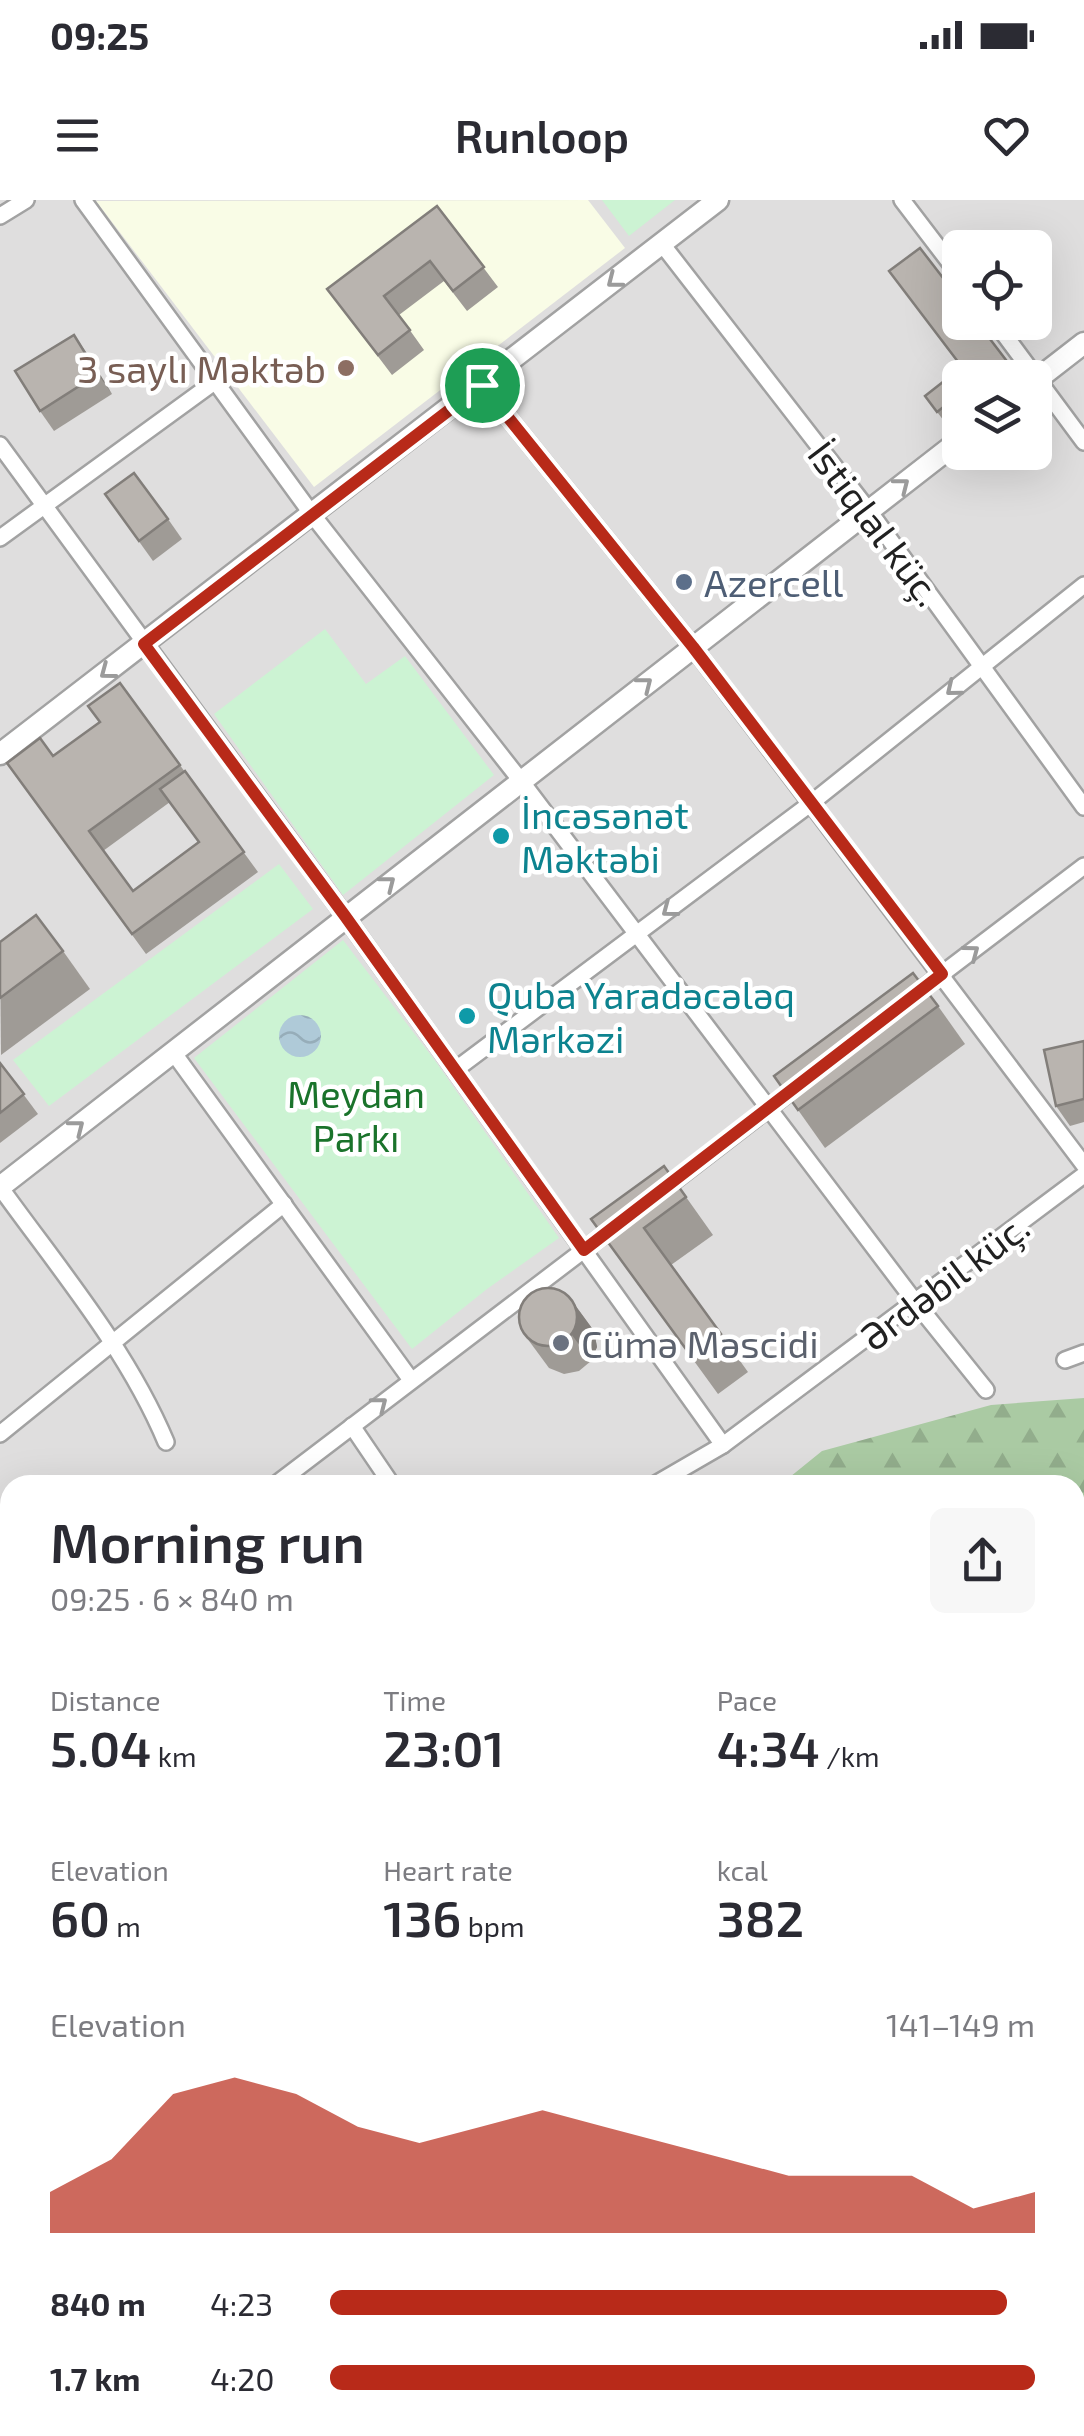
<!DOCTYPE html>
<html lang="en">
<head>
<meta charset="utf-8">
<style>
  :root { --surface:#fff; --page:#f7f7f7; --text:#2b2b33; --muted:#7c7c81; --accent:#b82a19 }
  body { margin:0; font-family:"Exo 2",sans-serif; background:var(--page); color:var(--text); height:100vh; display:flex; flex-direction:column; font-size:38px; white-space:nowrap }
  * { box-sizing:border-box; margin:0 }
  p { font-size:32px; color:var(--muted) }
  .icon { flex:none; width:55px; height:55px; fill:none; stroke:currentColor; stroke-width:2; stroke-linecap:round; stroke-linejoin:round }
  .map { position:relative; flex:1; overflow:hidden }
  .side { position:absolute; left:0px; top:1275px; width:1085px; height:962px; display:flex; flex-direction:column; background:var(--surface); border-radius:30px 30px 0 0; box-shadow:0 10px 40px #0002 }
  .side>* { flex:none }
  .tools { position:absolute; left:942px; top:30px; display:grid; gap:20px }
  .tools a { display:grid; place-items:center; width:110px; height:110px; border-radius:15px; background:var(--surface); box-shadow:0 10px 40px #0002; font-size:50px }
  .pin { position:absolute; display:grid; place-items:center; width:85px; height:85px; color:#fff; margin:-42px; border:5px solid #fff; border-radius:50%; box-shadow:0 2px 10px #0007 }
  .round { display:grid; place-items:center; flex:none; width:105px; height:105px; border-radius:15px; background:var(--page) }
  .headline { display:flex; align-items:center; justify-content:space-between; height:170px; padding:0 50px }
  h1 { font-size:55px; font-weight:600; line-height:75px }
  .stats { display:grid; grid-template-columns:repeat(3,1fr); gap:15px; height:170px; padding:10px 50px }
  .stats div { display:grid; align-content:center }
  .stats b { font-size:50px; font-weight:600 }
  .stats small { font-size:28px; font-weight:400 }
  .stats p { font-size:28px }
  .chart { height:280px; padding:20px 50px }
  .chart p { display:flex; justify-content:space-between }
  .chart svg { width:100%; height:180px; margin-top:10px; fill:var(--accent); opacity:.7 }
  ul { padding:0 50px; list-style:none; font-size:32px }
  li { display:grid; grid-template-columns:160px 120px 1fr; align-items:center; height:75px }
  li i { height:25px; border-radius:12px; background:var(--accent) }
  .status { display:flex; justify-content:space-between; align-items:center; height:70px; padding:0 50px; background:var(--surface); direction:ltr }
  .status svg { height:28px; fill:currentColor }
  header { display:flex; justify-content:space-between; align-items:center; height:130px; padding:0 50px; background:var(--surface); font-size:45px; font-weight:600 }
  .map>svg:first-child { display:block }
  .residential { fill:#dfdede; fill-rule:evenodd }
  .education { fill:#f9fce6 }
  .forest { fill:url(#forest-firs) }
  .park { fill:#ccf3d3 }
  .water { fill:url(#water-waves) }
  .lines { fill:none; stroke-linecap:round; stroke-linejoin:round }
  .stream { stroke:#afcad8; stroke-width:6 }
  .minor-casing { stroke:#a2a2a2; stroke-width:20 }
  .tertiary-casing { stroke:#a2a2a2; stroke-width:25 }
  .minor { stroke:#fff; stroke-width:15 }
  .tertiary { stroke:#fff; stroke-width:20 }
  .wall { fill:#9f9b96; fill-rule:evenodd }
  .shaded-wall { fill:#827e7a }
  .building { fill:#b9b4af; stroke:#827e7a; stroke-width:2.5 }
  .oneway { stroke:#9b9b9b }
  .route-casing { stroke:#fff; stroke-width:20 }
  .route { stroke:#b82a19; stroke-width:12 }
  .education-dot { fill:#8d6e63; stroke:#fff; stroke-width:4 }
  .service-dot { fill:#5c6f8a; stroke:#fff; stroke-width:4 }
  .culture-dot { fill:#0f9aa8; stroke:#fff; stroke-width:4 }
  .worship-dot { fill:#6b7280; stroke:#fff; stroke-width:4 }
  .labels { text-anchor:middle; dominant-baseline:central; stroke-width:9; stroke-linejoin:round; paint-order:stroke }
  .education-label { font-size:38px; fill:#785e54; stroke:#fff; text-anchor:end }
  .street-label { font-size:38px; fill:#212121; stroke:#fff }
  .service-label { font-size:38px; fill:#4e5e75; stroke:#fff; text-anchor:start }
  .culture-label { font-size:38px; fill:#0d838f; stroke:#fff; text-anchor:start }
  .park-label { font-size:38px; fill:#1a732b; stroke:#fff }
  .worship-label { font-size:38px; fill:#5b616d; stroke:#fff; text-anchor:start }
</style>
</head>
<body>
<div class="status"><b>09:25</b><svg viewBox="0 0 49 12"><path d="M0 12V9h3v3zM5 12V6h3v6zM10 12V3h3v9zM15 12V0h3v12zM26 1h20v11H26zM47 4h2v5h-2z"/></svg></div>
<header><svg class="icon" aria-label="menu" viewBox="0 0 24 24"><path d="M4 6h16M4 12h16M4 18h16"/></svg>Runloop<svg class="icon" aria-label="heart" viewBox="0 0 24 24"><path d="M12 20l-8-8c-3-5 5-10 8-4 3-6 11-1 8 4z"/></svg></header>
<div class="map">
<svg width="1084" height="2236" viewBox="0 0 1084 2236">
  <defs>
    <pattern id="forest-firs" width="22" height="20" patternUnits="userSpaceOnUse" patternTransform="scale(2.5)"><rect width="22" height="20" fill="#aacaa3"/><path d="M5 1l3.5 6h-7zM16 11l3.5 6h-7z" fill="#92ad8c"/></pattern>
    <pattern id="water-waves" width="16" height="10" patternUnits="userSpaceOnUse" patternTransform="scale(2.5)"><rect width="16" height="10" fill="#afcad8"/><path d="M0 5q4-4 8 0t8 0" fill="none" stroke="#96adb9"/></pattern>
  </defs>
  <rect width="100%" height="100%" fill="#f0eee9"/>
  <g class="residential">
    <path d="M0 0H1084V1471L1075 1473V1285H10V2228H94L84 2236H0ZM960 48H1035V122H960ZM960 178H1035V252H960Z"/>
    <path d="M1084 2067V2236H901L910 2228H1075V2075Z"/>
  </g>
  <path class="education" d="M588 0 625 48 314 287 96 1Z"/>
  <g class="forest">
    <path d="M1084 1198V1327L1075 1329V1285H780L822 1251 991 1205Z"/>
    <path d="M10 1989V2228H52L35 2236H0V1998Z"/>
  </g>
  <g class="park">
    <path d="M602 0H675L629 36Z"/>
    <path d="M325 429 366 484 405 456 494 575 343 695 214 514Z"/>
    <path d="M279 664 313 709 49 906 13 860Z"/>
    <path d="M343 740 436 862 559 1038 487 1089 412 1149 194 858Z"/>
  </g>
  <circle class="water" cx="300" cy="836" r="21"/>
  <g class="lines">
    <g class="stream">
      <path d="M1075 1945 1084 1944"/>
      <path d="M290 2236 322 2228"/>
    </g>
    <g class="minor-casing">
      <g id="minor">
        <path d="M83 0 311 313 521 581 916 1103 986 1190"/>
        <path d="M902 0 960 76"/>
        <path d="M0 16 26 0"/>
        <path d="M662 44 869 311 1084 607"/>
        <path d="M995 122 1084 242"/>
        <path d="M482 185 693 447 1084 965"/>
        <path d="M0 245 345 716 723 1245"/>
        <path d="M0 338 213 183"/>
        <path d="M909 799 1084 666"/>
        <path d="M173 852 411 1180"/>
        <path d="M455 870 810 604 1084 385"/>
        <path d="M0 987C59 1069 127 1149 166 1242"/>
        <path d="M660 992 800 884"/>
        <path d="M1065 1160 1084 1153"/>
        <path d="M352 1226 392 1285"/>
        <path d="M0 1234 284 1004"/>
        <path d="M275 1285 618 1024"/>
        <path d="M654 1285 723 1245 1084 975"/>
        <path d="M0 1370 10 1383"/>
        <path d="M0 1493 10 1485"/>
        <path d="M0 1563 10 1577"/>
        <path d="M0 1684 10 1676"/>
        <path d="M0 1867 10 1859"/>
        <path d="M1075 2139 1084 2131"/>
        <path d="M1075 2180 1084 2191"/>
        <path d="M960 2236 971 2228"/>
      </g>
    </g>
    <g class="tertiary-casing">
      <g id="tertiary">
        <path d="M1035 181 1084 143"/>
        <path d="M0 554 718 0"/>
        <path d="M0 987 960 240"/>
      </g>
    </g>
    <use href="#minor" class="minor"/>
    <use href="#tertiary" class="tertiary"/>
  </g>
  <g class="wall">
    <path d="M437 6 498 87 467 111 444 81 399 115 424 150 392 175 327 89Z"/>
    <path d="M920 48 960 100V122H977L1015 173 1010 178H960V215L947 225 925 196 961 167 889 71Z"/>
    <path d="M88 155 112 194 54 231 40 211Z"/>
    <path d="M105 294 168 319 182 339 153 361Z"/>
    <path d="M120 483 258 672 146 754 7 563 53 556 100 522ZM170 602 199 642 133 691 103 651Z"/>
    <path d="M0 742 63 751 90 789 1 855Z"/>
    <path d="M938 806 965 844 825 948 774 876Z"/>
    <path d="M1084 841V922L1070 926 1056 906Z"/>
    <path d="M0 863 38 914 0 943Z"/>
    <path d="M664 966 713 1035 671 1065 748 1172 718 1194 591 1019Z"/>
    <path d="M575 1105 594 1131 597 1147 591 1161 579 1171 564 1174 549 1168 521 1130Z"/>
  </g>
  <g class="shaded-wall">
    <path d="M74 135 88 155 112 194 98 174Z"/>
    <path d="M575 1105 594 1131 597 1147 591 1161 572 1135Z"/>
  </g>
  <g class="building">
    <path d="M437 6 484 67 453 91 430 61 384 96 410 130 378 155 327 89Z"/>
    <path d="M920 48 960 100V122H977L1006 160 982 178H960V194L937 212 925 196 962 167 889 71Z"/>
    <path d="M74 135 98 174 40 211 15 171Z"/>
    <path d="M134 273 168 319 139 341 105 294Z"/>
    <path d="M120 483 180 565 89 631 133 691 199 642 160 589 185 571 244 652 132 734 7 563 40 538 53 556 100 522 88 506Z"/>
    <path d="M36 715 63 751 0 798V742Z"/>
    <path d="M913 773 938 806 798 910 774 876Z"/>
    <path d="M1084 841V899L1056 906 1044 850Z"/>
    <path d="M0 863 24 894 0 913Z"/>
    <path d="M664 966 686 997 644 1028 721 1134 691 1156 591 1019Z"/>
    <circle cx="548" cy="1117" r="29"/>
  </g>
  <defs><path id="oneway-chevron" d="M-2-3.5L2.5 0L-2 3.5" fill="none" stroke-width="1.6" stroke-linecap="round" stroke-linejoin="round" transform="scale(2.5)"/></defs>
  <g class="oneway">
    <use href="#oneway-chevron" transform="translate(614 81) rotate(142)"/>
    <use href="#oneway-chevron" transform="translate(902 285) rotate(-38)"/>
    <use href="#oneway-chevron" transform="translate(107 472) rotate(143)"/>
    <use href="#oneway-chevron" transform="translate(645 484) rotate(-38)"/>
    <use href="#oneway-chevron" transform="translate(953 489) rotate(141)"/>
    <use href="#oneway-chevron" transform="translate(388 683) rotate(-38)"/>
    <use href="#oneway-chevron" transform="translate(669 710) rotate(143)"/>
    <use href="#oneway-chevron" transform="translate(972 752) rotate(-37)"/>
    <use href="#oneway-chevron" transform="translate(77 927) rotate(-38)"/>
    <use href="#oneway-chevron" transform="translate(380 1204) rotate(-38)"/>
  </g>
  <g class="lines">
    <g class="route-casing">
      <path id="route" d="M482 185 693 447 942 774 584 1050 345 716 144 444Z"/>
    </g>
    <use href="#route" class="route"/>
  </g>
  <circle class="education-dot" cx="346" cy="168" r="10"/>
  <circle class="service-dot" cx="684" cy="382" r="10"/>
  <g class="culture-dot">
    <circle cx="501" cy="636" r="10"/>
    <circle cx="467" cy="816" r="10"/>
  </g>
  <circle class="worship-dot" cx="561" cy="1143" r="10"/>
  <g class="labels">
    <g class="education-label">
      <text x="326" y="168">3 saylı Məktəb</text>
    </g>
    <g class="street-label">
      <text transform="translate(876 323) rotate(53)">İstiqlal küç.</text>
      <text transform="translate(944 1081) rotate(-37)">Ərdəbil küç.</text>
    </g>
    <g class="service-label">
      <text x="704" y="382">Azercell</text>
    </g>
    <g class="culture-label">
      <text x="521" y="614">İncəsənət<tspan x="521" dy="44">Məktəbi</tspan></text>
      <text x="487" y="794">Quba Yaradəcələq<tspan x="487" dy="44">Mərkəzi</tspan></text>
    </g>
    <g class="park-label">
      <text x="356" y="893">Meydan<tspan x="356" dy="44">Parkı</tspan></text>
    </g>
    <g class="worship-label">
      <text x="581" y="1143">Cümə Məscidi</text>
    </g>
  </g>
</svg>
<div class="tools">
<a><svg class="icon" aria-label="locate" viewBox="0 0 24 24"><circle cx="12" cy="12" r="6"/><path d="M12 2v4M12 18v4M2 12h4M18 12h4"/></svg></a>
<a><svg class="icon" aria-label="layers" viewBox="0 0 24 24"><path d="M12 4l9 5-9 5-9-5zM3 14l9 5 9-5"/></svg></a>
</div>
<div class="pin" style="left:482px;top:185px;background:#1e9e55"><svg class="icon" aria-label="arrive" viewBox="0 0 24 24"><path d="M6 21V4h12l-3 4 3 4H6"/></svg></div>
<section class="side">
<div class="headline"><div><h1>Morning run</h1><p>09:25 · 6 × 840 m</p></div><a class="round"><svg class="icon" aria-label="share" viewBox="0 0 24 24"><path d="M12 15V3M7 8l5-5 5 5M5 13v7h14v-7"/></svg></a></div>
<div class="stats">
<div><p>Distance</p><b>5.04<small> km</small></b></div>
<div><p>Time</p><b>23:01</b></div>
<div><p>Pace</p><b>4:34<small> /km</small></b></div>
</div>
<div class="stats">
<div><p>Elevation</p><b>60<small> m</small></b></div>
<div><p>Heart rate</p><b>136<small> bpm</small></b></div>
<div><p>kcal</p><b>382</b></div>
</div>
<div class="chart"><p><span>Elevation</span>141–149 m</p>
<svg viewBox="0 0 160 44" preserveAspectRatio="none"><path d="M0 44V34L10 26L20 10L30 6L40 10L50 18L60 22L70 18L80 14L90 18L100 22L110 26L120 30L130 30L140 30L150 38L160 34V44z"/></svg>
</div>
<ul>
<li><b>840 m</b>4:23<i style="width:96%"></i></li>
<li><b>1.7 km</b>4:20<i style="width:100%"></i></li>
</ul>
</section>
</div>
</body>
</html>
